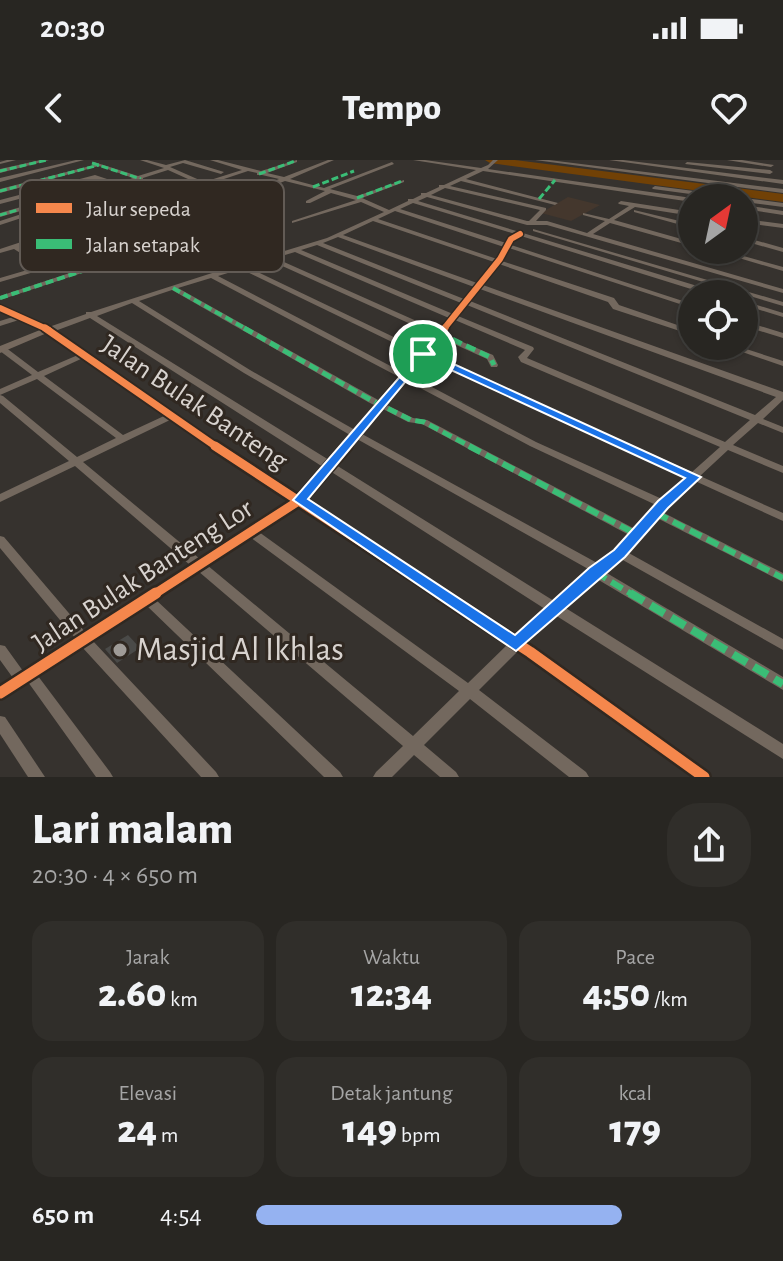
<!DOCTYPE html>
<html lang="id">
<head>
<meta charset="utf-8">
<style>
  :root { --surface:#282622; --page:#302e2a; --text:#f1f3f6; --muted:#a5a5a5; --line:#444340; --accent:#95b2f1 }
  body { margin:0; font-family:"Alegreya Sans",sans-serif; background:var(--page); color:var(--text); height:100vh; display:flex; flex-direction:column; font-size:30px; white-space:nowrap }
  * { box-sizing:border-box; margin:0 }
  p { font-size:26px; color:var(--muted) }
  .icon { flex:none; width:44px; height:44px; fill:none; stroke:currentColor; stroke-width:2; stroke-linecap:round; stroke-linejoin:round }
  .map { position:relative; height:617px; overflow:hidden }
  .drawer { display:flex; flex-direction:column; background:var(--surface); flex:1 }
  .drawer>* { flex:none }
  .needle { width:52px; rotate:33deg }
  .controls { position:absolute; left:678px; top:24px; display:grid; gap:16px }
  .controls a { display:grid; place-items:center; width:80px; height:80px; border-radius:50%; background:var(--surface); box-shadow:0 2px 6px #0004,0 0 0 2px var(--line); font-size:40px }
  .pin { position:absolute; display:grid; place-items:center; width:68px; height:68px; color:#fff; margin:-34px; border:4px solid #fff; border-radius:50%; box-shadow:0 2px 8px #0007 }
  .round { display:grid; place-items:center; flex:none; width:84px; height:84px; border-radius:32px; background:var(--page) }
  .headline { display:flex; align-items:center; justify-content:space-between; height:136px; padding:0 32px }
  h1 { font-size:44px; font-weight:800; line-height:60px }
  .figures { display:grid; grid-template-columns:repeat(3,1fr); gap:12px; height:136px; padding:8px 32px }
  .figures div { display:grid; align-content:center; border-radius:20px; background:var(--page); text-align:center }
  .figures b { font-size:40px; font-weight:800 }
  .figures small { font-size:22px; font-weight:400 }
  .figures p { font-size:22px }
  ul { padding:0 32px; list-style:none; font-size:26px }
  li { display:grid; grid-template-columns:128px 96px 1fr; align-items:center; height:60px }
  li i { height:20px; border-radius:10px; background:var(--accent) }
  .status { display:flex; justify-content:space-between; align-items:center; height:56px; padding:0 40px; background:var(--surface); direction:ltr }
  .status svg { height:22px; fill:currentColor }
  header { display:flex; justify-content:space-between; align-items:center; height:104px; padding:0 32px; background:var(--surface); font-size:36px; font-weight:800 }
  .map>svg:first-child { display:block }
  .built { fill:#44372d }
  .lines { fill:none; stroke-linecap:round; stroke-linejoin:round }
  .river { fill:#714106; fill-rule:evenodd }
  .building { fill:#4a4a48 }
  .street { fill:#73685e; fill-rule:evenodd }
  .secondary { fill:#76695e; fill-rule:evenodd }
  .quiet-far4 { stroke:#3abd76; stroke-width:3; stroke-dasharray:7 3; stroke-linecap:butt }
  .quiet-far3 { stroke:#3abd76; stroke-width:4; stroke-dasharray:8 4; stroke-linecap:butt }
  .quiet-far2 { stroke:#3abd76; stroke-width:5; stroke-dasharray:10 5; stroke-linecap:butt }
  .quiet-far1 { stroke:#3abd76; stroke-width:6; stroke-dasharray:13 6; stroke-linecap:butt }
  .quiet { stroke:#3abd76; stroke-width:8; stroke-dasharray:16 8; stroke-linecap:butt }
  .cycleway-far4-casing { stroke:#302821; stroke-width:7 }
  .cycleway-far3-casing { stroke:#302821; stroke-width:9 }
  .cycleway-far2-casing { stroke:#302821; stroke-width:11 }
  .cycleway-far1-casing { stroke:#302821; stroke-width:14 }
  .cycleway-casing { stroke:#302821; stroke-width:16 }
  .cycleway-far4 { stroke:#f5874c; stroke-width:4 }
  .cycleway-far3 { stroke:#f5874c; stroke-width:6 }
  .cycleway-far2 { stroke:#f5874c; stroke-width:7 }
  .cycleway-far1 { stroke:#f5874c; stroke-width:9 }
  .cycleway { stroke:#f5874c; stroke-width:11 }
  .route { fill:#1a73e8; stroke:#fff; stroke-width:2; fill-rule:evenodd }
  .poi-dot { fill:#9f9b97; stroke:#302821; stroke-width:3 }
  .labels { text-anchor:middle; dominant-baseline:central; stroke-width:6; stroke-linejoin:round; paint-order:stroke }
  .street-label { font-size:28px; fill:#d8d3cf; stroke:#302821 }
  .near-poi-label { font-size:34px; fill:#d8d3cf; stroke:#302821; text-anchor:start }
  .key { fill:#302821; stroke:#625b55; stroke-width:2 }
  .key-label { font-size:22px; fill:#d8d3cf }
</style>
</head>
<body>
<div class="status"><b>20:30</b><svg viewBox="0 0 49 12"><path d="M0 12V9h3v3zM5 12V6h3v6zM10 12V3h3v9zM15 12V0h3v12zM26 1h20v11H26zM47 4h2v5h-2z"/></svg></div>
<header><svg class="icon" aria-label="back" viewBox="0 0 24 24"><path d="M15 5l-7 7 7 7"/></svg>Tempo<svg class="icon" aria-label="heart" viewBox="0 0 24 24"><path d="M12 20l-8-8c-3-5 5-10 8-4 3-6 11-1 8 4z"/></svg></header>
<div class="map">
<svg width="783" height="617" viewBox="0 0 783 617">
  <rect width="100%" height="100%" fill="#36322e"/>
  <path class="built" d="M568 37 600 45 571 61 541 53Z"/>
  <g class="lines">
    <path class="river" d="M485 0H515L783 34V42L490 3Z"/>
  </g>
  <path class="building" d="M128 475 140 488 117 503 105 489Z"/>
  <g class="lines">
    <g class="street">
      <path d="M7 0H16L0 4V2Z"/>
      <path d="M41 0H49L0 13V9Z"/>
      <path d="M76 0H84L0 22V18Z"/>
      <path d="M140 0H147L166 5 185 0 224 12 221 14 183 3 170 7 204 22 242 10 210 0H218L261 11 297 0V2L267 13 284 17 328 0H334L290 19 324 28 392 2 394 4 330 29 357 36 404 20V22L362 38 389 50 408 41V39H413L421 35V33H426L439 27V25H444L476 10 413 0H425L481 8 488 5 493 0H498L488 9 692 38V42L483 11 466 19 558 43 555 45 461 21 450 26 546 48V50L536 61H547L587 73 605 61 583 55V53L609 59 629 46 619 44 618 43 621 41 692 52V56L635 47 614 60 692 82V86L610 63 593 74 783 129V133L547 65H527L427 37 418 41 717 132 718 134H707L521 76 513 80 511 85 692 144V148L509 88 502 101 614 138 619 145 692 170V175L613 149 608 142 499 104 483 125 783 232V240L763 259 783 267V273L758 263 733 285 783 306V313L728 290 700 316 783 353V361L695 321 662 352 783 413V422L657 358 627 392 783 479V490L621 399 605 412 783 517V530L597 419 564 447 783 584V599L555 455 527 483 709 612 712 617H692L518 491 479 530 586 612 589 617H569L470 539 424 585 456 612 459 617H440L414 595 392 617H373L376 612 403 586 198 411 155 439 340 612 343 617H324L146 445 92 480 216 612 219 617H201L82 487 38 516 110 612 113 617H96L28 522 0 539V526L13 518 0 500V485L5 486 23 511 75 478 0 388V376L4 377 85 472 190 405 75 306 0 342V334L69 301 0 243V235L3 236 77 297 116 278 37 219 0 235V229L32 215 0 191V187H5L38 212 78 195 46 172V168L86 154V152H91L209 114 327 78 384 52 361 42 292 63V61L356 40 331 33 310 43H306V41L325 31 285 21 241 38 269 51V53L235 66 217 63 91 95 100 105V107L0 140V136L94 105 85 97 0 122V118L41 106 14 89 0 93V89L157 37 119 26 0 65V61L114 24 95 19 0 44V40L95 15 119 23 133 18 99 6 0 33V29L94 5 92 3 94 2 138 16 164 8ZM168 10 199 24 163 36 125 24 138 20H143V18ZM248 11 257 13V15H262L279 19 236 36 209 24ZM204 26 223 34 181 50V52H185L227 36 232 40H236L262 52 235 62 223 60 237 53 238 52 235 50 215 60 166 72 137 58 135 59V61L160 74 84 93 47 104 20 87 140 47 168 58H172V56L146 45ZM445 28 540 50 529 61H527L431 35ZM413 43 515 74 509 78 506 83 400 49ZM395 51 504 87 497 99 378 59ZM373 61 494 102 477 123 343 75ZM338 77 474 127 464 139 323 83ZM317 85 461 143 453 154 301 90ZM295 92 449 158 439 171 275 98ZM269 100 435 175 423 191 247 107ZM241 109 419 195 404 213 218 116ZM211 118 401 218 380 241 178 128ZM480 129 776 237 755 255 470 141ZM172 130 368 242 376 246 355 270 250 210 139 141ZM132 143 244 213 350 275 329 300 97 156ZM467 145 750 260 725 282 527 198 534 189 533 187 458 156ZM90 158 323 307 298 335 173 254 55 171ZM455 160 525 190 518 197 521 202 720 287 692 312 429 194 441 178 487 199 491 207H497L498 205 493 195 444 174ZM83 198 164 256 123 275 44 216ZM425 198 686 317 662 339 536 282 411 216ZM407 221 530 286 656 345 635 369 427 260 413 258 387 245ZM383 249 408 262 422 264 629 375 616 390 599 404 362 274ZM170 260 291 341 200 399 83 302ZM357 279 590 410 589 412 554 441 336 305ZM330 311 545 449 517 476 306 340ZM299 346 508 484 468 523 259 372ZM250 377 459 531 413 576 207 405Z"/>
      <path d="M535 0H549L783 29V33Z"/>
      <path d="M609 0H623L783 20V24Z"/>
      <path d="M727 0H742L774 5 771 7Z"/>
      <path d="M687 2 770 10 773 12 770 14 685 4Z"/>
      <path d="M655 26 733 36 736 38H720L653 29 652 28Z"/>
      <path d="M80 30 82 31V33L0 57V53Z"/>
      <path d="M744 38 783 43V47L744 42Z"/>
      <path d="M744 45 783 51V55L744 49Z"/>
      <path d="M634 50 692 64V68L634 52Z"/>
      <path d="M744 59 783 64V68L744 63Z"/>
      <path d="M533 69 783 142V146L533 71Z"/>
      <path d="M744 77 783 88V92L744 81Z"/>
      <path d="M712 90H722L783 107V111Z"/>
      <path d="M744 141 783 153V157L744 145Z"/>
      <path d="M19 155 23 157 22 159 0 166V161Z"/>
      <path d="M744 161 783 173V178L744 166Z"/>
      <path d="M725 186H737L783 201V206Z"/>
      <path d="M0 556 5 557 45 617H28L0 574Z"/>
    </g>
    <path class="secondary" d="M0 145 53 168 54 170 0 193V186L40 170 0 152Z"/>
    <g class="quiet-far4">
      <path d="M92 3 141 19"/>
      <path d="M0 11 47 0"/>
      <path d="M259 14 295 1"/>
      <path d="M106 21 163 37"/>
      <path d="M313 27 354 11"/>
      <path d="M0 31 99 5"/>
      <path d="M357 38 402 21"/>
      <path d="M539 39 555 20"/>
      <path d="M141 45 170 57"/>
      <path d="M0 55 112 23"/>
    </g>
    <g class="quiet-far3">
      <path d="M173 128 248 170"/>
      <path d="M0 138 98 106 86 94"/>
    </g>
    <g class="quiet-far2">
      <path d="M244 168 371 240 411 260 424 262 473 288"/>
      <path d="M439 173 490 197 494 205"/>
    </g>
    <g class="quiet-far1">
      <path d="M469 286 636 374"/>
      <path d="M656 353 783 418"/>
      <path d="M595 412 633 435"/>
    </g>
    <path class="quiet" d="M630 433 783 524"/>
    <g class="cycleway-far4-casing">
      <path id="cycleway-far4" d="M516 76 520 74"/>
    </g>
    <g class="cycleway-far3-casing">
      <g id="cycleway-far3">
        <path d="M0 148 49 170"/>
        <path d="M443 170 500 99 511 79 520 74"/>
      </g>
    </g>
    <g class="cycleway-far2-casing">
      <g id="cycleway-far2">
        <path d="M45 168 218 288"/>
        <path d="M345 288 445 168"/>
      </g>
    </g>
    <g class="cycleway-far1-casing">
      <g id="cycleway-far1">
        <path d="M215 286 442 435"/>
        <path d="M153 435 300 340 347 286"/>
      </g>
    </g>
    <g class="cycleway-casing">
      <g id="cycleway">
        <path d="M439 433 530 492 704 617"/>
        <path d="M0 533 156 433"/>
      </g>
    </g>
    <use href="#cycleway-far4" class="cycleway-far4"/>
    <use href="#cycleway-far3" class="cycleway-far3"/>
    <use href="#cycleway-far2" class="cycleway-far2"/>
    <use href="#cycleway-far1" class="cycleway-far1"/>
    <use href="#cycleway" class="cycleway"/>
  </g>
  <path class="route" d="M423 190 701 317 668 348 625 397 516 491 293 340ZM425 198 685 318 658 341 614 390 589 408 515 475 308 339Z"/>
  <circle class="poi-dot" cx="120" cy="490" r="8"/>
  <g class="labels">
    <g class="street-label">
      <text transform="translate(194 243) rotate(34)">Jalan Bulak Banteng</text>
      <text transform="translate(143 416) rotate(-33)">Jalan Bulak Banteng Lor</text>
    </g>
    <g class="near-poi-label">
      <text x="136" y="490">Masjid Al Ikhlas</text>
    </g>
  </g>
  <rect x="20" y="20" width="264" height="92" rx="12" class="key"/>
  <rect x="36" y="43" width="36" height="10" fill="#f5874c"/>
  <rect x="36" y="79" width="36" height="10" fill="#3abd76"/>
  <g class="key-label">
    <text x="86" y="56">Jalur sepeda</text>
    <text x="86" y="92">Jalan setapak</text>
  </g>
</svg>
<div class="controls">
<a><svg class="needle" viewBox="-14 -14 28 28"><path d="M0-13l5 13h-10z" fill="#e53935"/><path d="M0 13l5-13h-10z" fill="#a5a5a5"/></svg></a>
<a><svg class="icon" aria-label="locate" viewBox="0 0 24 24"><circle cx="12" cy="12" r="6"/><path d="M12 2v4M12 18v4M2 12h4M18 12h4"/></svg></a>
</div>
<div class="pin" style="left:423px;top:194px;background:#1e9e55"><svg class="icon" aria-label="arrive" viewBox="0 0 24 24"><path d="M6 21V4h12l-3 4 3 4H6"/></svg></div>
</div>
<section class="drawer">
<div class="headline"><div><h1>Lari malam</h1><p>20:30 · 4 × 650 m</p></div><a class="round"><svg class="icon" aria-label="share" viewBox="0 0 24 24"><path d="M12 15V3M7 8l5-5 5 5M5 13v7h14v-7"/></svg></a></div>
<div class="figures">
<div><p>Jarak</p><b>2.60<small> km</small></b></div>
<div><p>Waktu</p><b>12:34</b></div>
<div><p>Pace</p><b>4:50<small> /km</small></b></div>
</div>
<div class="figures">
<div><p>Elevasi</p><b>24<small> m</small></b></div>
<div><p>Detak jantung</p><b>149<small> bpm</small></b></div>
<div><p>kcal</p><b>179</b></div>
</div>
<ul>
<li><b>650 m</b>4:54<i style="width:74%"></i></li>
</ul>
</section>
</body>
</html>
